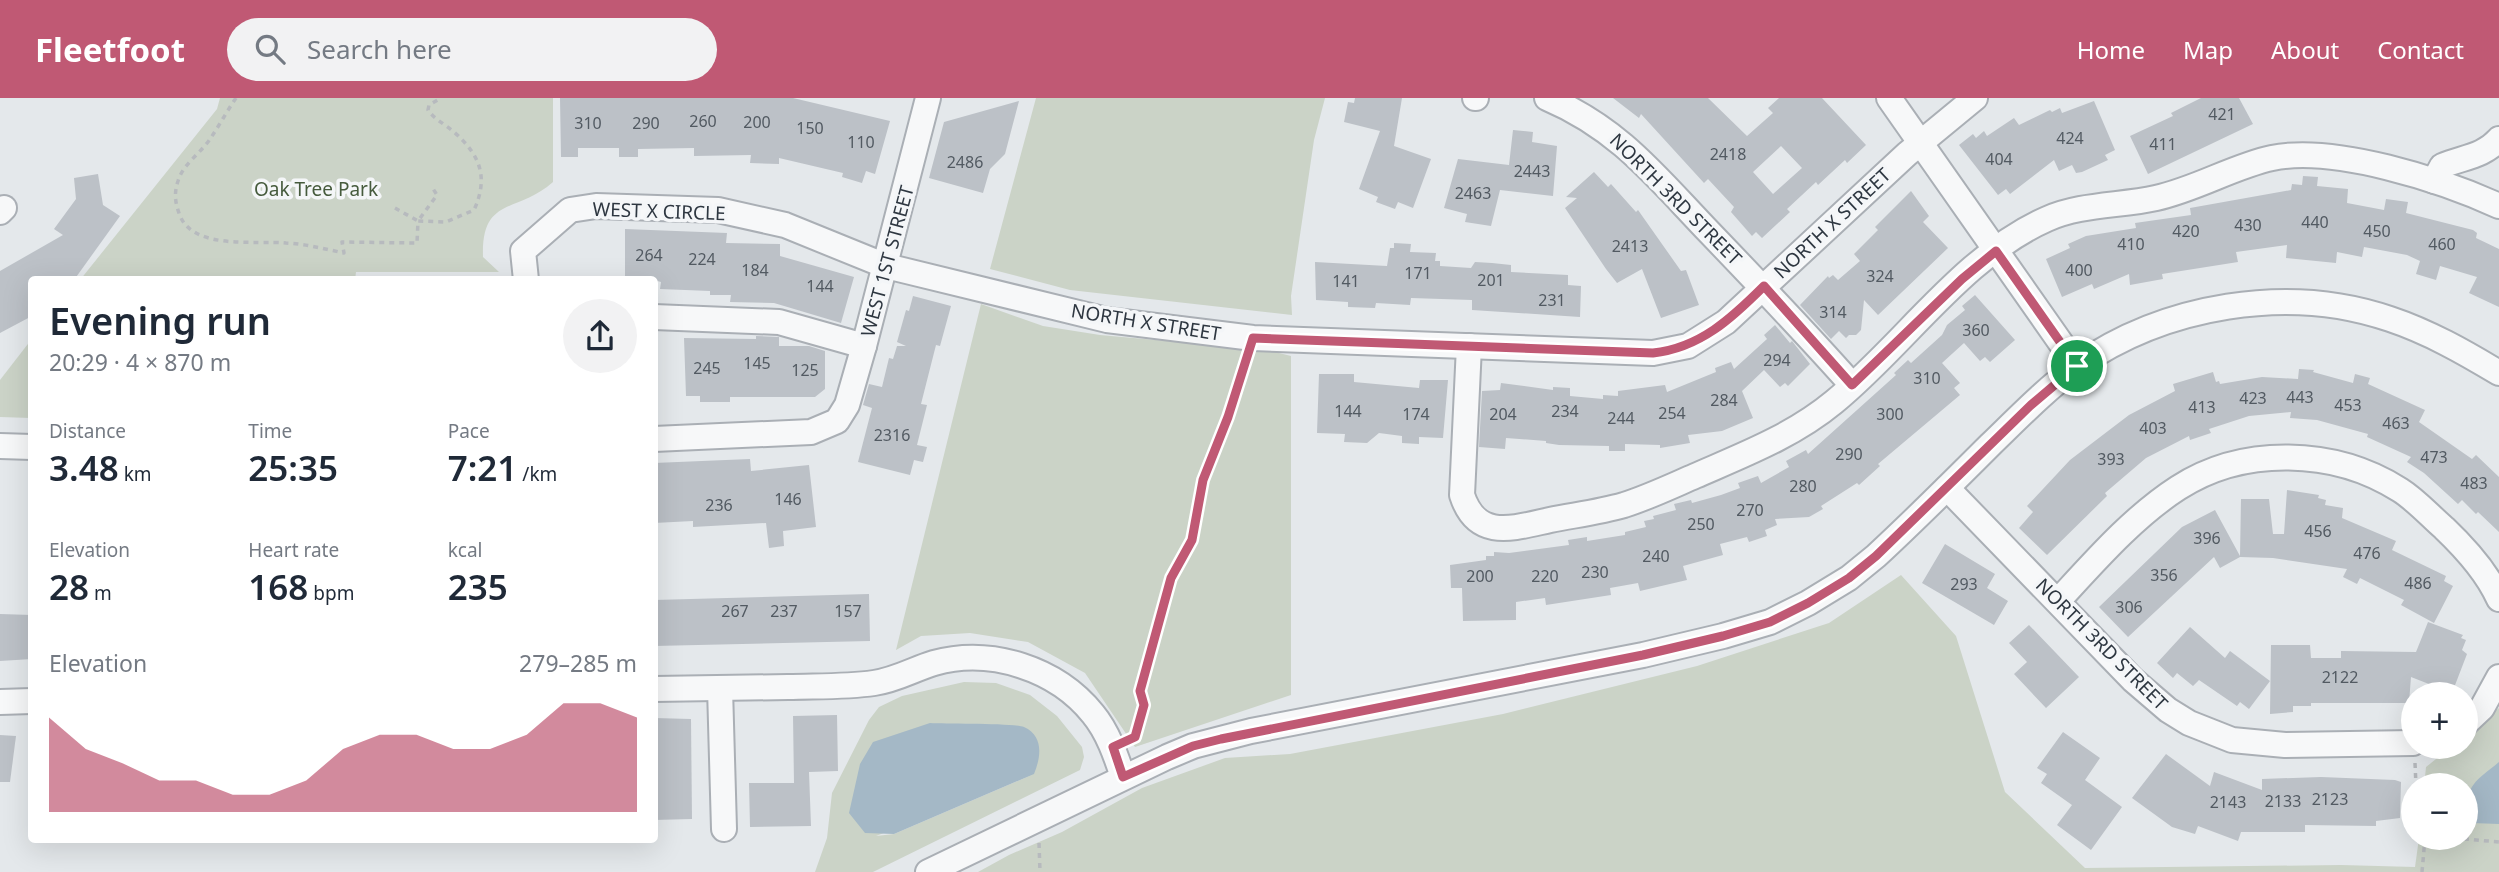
<!DOCTYPE html>
<html lang="en">
<head>
<meta charset="utf-8">
<style>
  :root { --surface:#fff; --page:#f2f2f3; --text:#1f2937; --muted:#747a83; --accent:#c05974 }
  body { margin:0; font-family:"Noto Sans",sans-serif; background:var(--page); color:var(--text); height:100vh; display:flex; flex-direction:column; font-size:26px; white-space:nowrap }
  * { box-sizing:border-box; margin:0 }
  p { font-size:23px; color:var(--muted) }
  .icon { flex:none; width:38px; height:38px; fill:none; stroke:currentColor; stroke-width:2; stroke-linecap:round; stroke-linejoin:round }
  .map { position:relative; flex:1; overflow:hidden }
  .side { position:absolute; left:28px; top:178px; width:630px; height:567px; display:flex; flex-direction:column; background:var(--surface); border-radius:7px; box-shadow:0 7px 28px #0002 }
  .side>* { flex:none }
  .tools { position:absolute; left:2401px; top:584px; display:grid; gap:14px }
  .tools a { display:grid; place-items:center; width:77px; height:77px; border-radius:50%; background:var(--surface); box-shadow:0 7px 28px #0002; font-size:35px }
  .pin { position:absolute; display:grid; place-items:center; width:60px; height:60px; color:#fff; margin:-30px; border:4px solid #fff; border-radius:50%; box-shadow:0 2px 7px #0007 }
  .round { display:grid; place-items:center; flex:none; width:74px; height:74px; border-radius:37px; background:var(--page) }
  .summary { display:flex; align-items:center; justify-content:space-between; height:119px; padding:0 21px }
  h1 { font-size:38px; font-weight:600; line-height:52px }
  .metrics { display:grid; grid-template-columns:repeat(3,1fr); gap:10px; height:119px; padding:7px 21px }
  .metrics div { display:grid; align-content:center }
  .metrics b { font-size:35px; font-weight:600 }
  .metrics small { font-size:19px; font-weight:400 }
  .metrics p { font-size:19px }
  .chart { height:196px; padding:14px 21px }
  .chart p { display:flex; justify-content:space-between }
  .chart svg { width:100%; height:126px; margin-top:7px; fill:var(--accent); opacity:.7 }
  header { display:flex; align-items:center; gap:42px; box-sizing:border-box; height:98px; padding:0 35px; background:var(--accent); color:#fff }
  header strong { font-size:33px }
  nav { display:flex; gap:38px; margin-inline-start:auto; font-size:24px }
  .search { width:490px; height:63px; background:var(--page); display:flex; align-items:center; gap:18px; box-sizing:border-box; padding:0 24px; border-radius:38px; color:var(--muted); font-size:26px }
  .map>svg:first-child { display:block }
  .green { fill:#cbd3c7; fill-rule:evenodd }
  .water { fill:#a4b8c6 }
  .building { fill:#bcc1c7; fill-rule:evenodd }
  .lines { fill:none; stroke-linecap:round; stroke-linejoin:round }
  .minor-casing { stroke:#aaafb5; stroke-width:28 }
  .path { stroke:#b7babe; stroke-width:3.5; stroke-dasharray:5 5; stroke-linecap:butt }
  .minor { stroke:#f7f8f9; stroke-width:24 }
  .route-casing { stroke:#fff; stroke-width:14 }
  .route { stroke:#c05974; stroke-width:9 }
  .labels { text-anchor:middle; dominant-baseline:central; stroke-width:7; stroke-linejoin:round; paint-order:stroke }
  .number-label { font-size:16px; fill:#525a62 }
  .park-label { font-size:19px; fill:#465b3d; stroke:#f4f6f8 }
  .street-label { font-size:19px; fill:#2e3741; stroke:#f4f6f8 }
</style>
</head>
<body>
<header>
<strong>Fleetfoot</strong>
<div class="search"><svg class="icon" aria-label="search" viewBox="0 0 24 24"><circle cx="10" cy="10" r="6"/><path d="M15 15l6 6"/></svg>Search here</div>
<nav><a>Home</a><a>Map</a><a>About</a><a>Contact</a></nav>
</header>
<div class="map">
<svg width="2499" height="774" viewBox="0 0 2499 774">
  <rect width="100%" height="100%" fill="#e4e8eb"/>
  <g class="green">
    <path d="M220 0H553V84C517 116 481 98 483 159L499 174H356L355 182H80L217 11Z"/>
    <path d="M1036 0H1325L1314 42 1291 198 1292 217 1070 192 990 171Z"/>
    <path d="M981 206 1043 228 1100 237 1267 252 1291 258V597L1135 649 1085 575 1028 544 970 535 921 538 896 552Z"/>
    <path d="M31 242V320L0 319V282Z"/>
    <path d="M1901 477 1956 538 2005 694 2085 770 2341 767 2415 769 2419 740H2466V688H2424L2426 669 2451 649H2466V637L2499 610V774H978L1009 757 1062 734 1142 690 1225 660 1290 656 1503 616 1697 568 1829 525Z"/>
    <path d="M964 584 996 585 1030 597 1057 618 1082 649 1084 659 1080 672 873 774H815L827 740 832 695 869 622 879 609 902 598ZM1034 676 894 736 876 738Z"/>
  </g>
  <g class="water">
    <path d="M930 625C946 626 1014 625 1024 629 1044 638 1041 659 1034 676L894 736 865 735 849 715 860 666 873 644Z"/>
    <path d="M2499 664V726L2472 725 2466 718C2466 686 2476 683 2499 664Z"/>
  </g>
  <g class="building">
    <path d="M560 0H793L890 23 875 76 866 73 862 85 842 79 843 75 779 60V66L750 65 751 57 694 58V50L638 51V59H619V50H578V59H561Z"/>
    <path d="M1355 0H1402L1394 48 1431 61 1413 110 1398 104 1395 111 1376 104 1378 99 1359 91 1380 33 1344 24 1348 4 1354 5Z"/>
    <path d="M1613 0H1708L1747 38 1773 15 1768 10 1779 0H1822L1866 47 1847 65 1845 62 1818 87 1816 84 1787 111 1790 114 1762 140 1756 134 1752 138 1731 114 1734 109 1708 81 1704 85 1641 16 1639 20ZM1781 48 1802 70 1773 96 1753 74Z"/>
    <path d="M2201 0H2239L2253 26 2148 76 2130 38 2173 18 2171 15Z"/>
    <path d="M1019 3 1005 56 990 71 983 95 929 80 944 24Z"/>
    <path d="M2094 3 2115 52 2105 57 2108 62 2082 74 2076 75 2072 67 2059 73 2054 62 2010 96 2006 91 1998 97 1959 47 1973 36 1976 40 1984 33 1987 38 2014 20 2019 27 2050 12 2052 14 2060 10 2062 15Z"/>
    <path d="M1513 32 1533 34 1532 44 1557 48 1553 98 1500 92 1491 128 1465 124 1467 116 1444 110 1458 61 1509 67Z"/>
    <path d="M1594 74 1608 89 1611 86 1636 114 1638 112 1681 173 1686 172 1699 207 1661 220 1642 171 1617 185 1606 171 1565 110 1577 100 1566 99Z"/>
    <path d="M98 76 103 107 120 118 74 182H32V218L0 235V173L63 137 54 131 76 101 74 80Z"/>
    <path d="M2303 78 2318 79 2317 88 2348 91 2347 105 2384 112 2386 101 2408 104 2406 115 2473 132 2477 135 2476 140 2499 151V209L2469 195 2477 179 2440 168 2436 182 2416 176 2420 163 2407 157 2364 149 2362 159 2337 154 2336 165 2286 160 2287 147 2236 154 2238 164 2162 176 2163 181 2130 187 2129 176 2094 191 2092 186 2062 199 2046 161 2070 150 2068 146 2086 138 2136 130 2135 125 2191 117 2190 110 2291 92 2292 86 2302 87Z"/>
    <path d="M1911 93 1929 118 1923 124 1948 150 1878 217 1864 202 1861 232 1856 237H1849L1846 240 1839 233 1831 241 1800 207 1828 178 1829 180 1833 177 1838 182 1860 163 1854 156 1878 132 1875 129Z"/>
    <path d="M625 131 727 135 726 145 780 146V158L854 179 841 225 774 205 730 204 731 197H710V193L660 191 661 184 654 182H625Z"/>
    <path d="M1394 145 1411 146 1410 154 1436 155 1435 163H1440V168L1471 170 1475 164 1492 165 1511 167V174L1568 177V187L1581 188 1580 219 1472 212V202L1411 200 1410 207 1376 205 1375 210 1348 209V204L1316 202 1315 164 1387 168 1390 150H1394Z"/>
    <path d="M1975 197 2015 242 1990 264 1985 259 1980 263 1964 245 1942 265 1960 285 1954 290 1960 297 1878 366 1880 368 1859 387 1857 385 1821 408 1823 411 1809 419 1775 421 1777 427 1765 432 1767 438 1749 444 1747 439 1720 446 1723 457 1683 468 1687 482 1640 493 1638 485 1610 490 1611 497 1546 507 1545 500 1516 504V522L1463 523 1462 490H1451L1450 467 1486 462V458H1494V454L1509 455 1569 447 1568 442 1587 439V443L1625 437V434L1646 429 1644 423 1654 421 1653 418 1676 412 1674 406 1691 402 1692 405 1721 397 1740 390 1738 385 1758 378 1761 385 1789 369 1786 363 1806 352 1808 356 1896 277 1894 275 1908 262 1911 265 1942 237 1947 227 1965 212 1962 208Z"/>
    <path d="M913 198 951 208 940 248 936 247 921 306 927 307 917 347 927 349 923 364 914 362 910 377 858 364 872 310 863 307 869 286 882 289 889 260 893 261 897 248H906L897 244 906 212 909 213Z"/>
    <path d="M1775 227 1790 245 1792 243 1810 266 1788 288 1785 285 1780 289 1764 272 1742 293 1753 320 1722 333 1688 337 1690 345 1660 350V347L1625 346V353H1609V348L1559 347 1546 345V343L1506 340 1505 351 1479 349 1482 293 1500 292 1501 285 1553 292V289L1570 290V298L1603 301V297L1618 298V293L1665 287 1667 294 1716 274 1715 270 1731 264 1734 271 1767 241 1764 237Z"/>
    <path d="M756 238 779 239V248H809L825 253V291L815 299H730V304H700V298H686L684 240 756 241Z"/>
    <path d="M2299 271 2314 272 2313 274 2353 285 2355 276 2370 280 2368 286 2425 312 2419 324 2472 361 2476 357 2499 379V434L2478 414 2476 416 2462 402 2458 406 2424 375 2407 364 2411 359 2367 339 2368 336 2317 322 2290 320 2291 314 2249 318 2209 331 2211 335 2190 342 2189 338 2146 360 2105 395 2107 398 2047 457 2019 430 2033 414 2027 408 2070 362 2129 317 2175 293 2173 286 2213 274 2216 284 2219 283 2220 286 2262 279 2298 281Z"/>
    <path d="M1319 276H1354V284L1419 290 1420 282H1448L1443 340 1419 339V346L1402 345V338L1379 335 1367 345 1344 344 1345 336 1317 335Z"/>
    <path d="M750 361 751 373 809 367 816 429 783 433 784 448 769 450 766 425 693 429V423L654 425V365Z"/>
    <path d="M2287 392 2319 397 2318 400 2326 402 2325 407 2343 410 2342 420 2396 443 2392 452 2446 478 2444 483 2453 488 2434 525 2401 507 2404 502 2360 480 2357 486 2343 479 2347 471 2273 460 2240 459 2220 470 2214 459 2128 539 2099 509 2182 429 2215 412 2240 458 2241 401H2269L2273 436H2284Z"/>
    <path d="M1945 446 1995 476 1987 490 2008 503 1994 527 1922 485Z"/>
    <path d="M869 496 870 543 654 548V502Z"/>
    <path d="M0 516 32 517V561L0 563Z"/>
    <path d="M2428 524 2463 537 2461 540 2466 542 2462 552 2467 556 2452 595 2411 579 2409 605H2311V608H2293V614L2270 616 2271 547H2310L2311 560H2341V553L2416 554Z"/>
    <path d="M2029 527 2079 579 2046 610 2014 576 2027 564 2009 545Z"/>
    <path d="M2190 529 2225 560 2230 553 2270 583 2249 611 2240 604 2237 608 2199 582 2193 588 2177 575 2173 580 2157 565Z"/>
    <path d="M837 617 838 673 809 674 811 728 750 729 749 685H794L793 618Z"/>
    <path d="M654 620 691 621 692 721 654 722Z"/>
    <path d="M2063 634 2100 660 2085 682 2122 709 2091 752 2057 727 2072 707 2041 685 2047 676 2037 670Z"/>
    <path d="M0 637 16 638 10 684H0Z"/>
    <path d="M2166 656 2210 688 2214 674 2262 692V681L2321 679 2395 682 2401 684 2400 720 2376 723V728L2305 727V734H2241L2238 743 2198 728 2195 736 2172 729 2132 700Z"/>
  </g>
  <g class="lines">
    <g class="minor-casing">
      <g id="minor">
        <path d="M1475 0H1476"/>
        <path d="M1547 0C1620 31 1657 80 1710 135 1758 185 1806 235 1852 287"/>
        <path d="M1889 0 2077 268"/>
        <path d="M2434 83 2442 68C2463 59 2483 59 2499 41"/>
        <path d="M0 114 4 110"/>
        <path d="M526 182 523 153 570 112 596 108 718 112 785 127 886 168 1107 222 1253 240 1653 255 1688 248 1726 224 1907 56 1975 0"/>
        <path d="M654 219 779 224 864 248"/>
        <path d="M1469 248 1462 397C1477 443 1513 430 1550 422 1575 417 1600 414 1624 407 1649 399 1672 388 1695 378 1743 357 1793 338 1834 304 1904 247 1963 158 2047 121 2080 106 2120 108 2156 100 2197 91 2234 68 2272 60 2334 47 2442 82 2499 108"/>
        <path d="M654 341 811 334 837 323 847 307 864 248 928 0"/>
        <path d="M0 348 32 349"/>
        <path d="M1947 390 2133 582 2168 612 2189 625 2232 642 2285 647 2413 645"/>
        <path d="M2058 503C2094 464 2133 419 2178 390 2243 348 2334 350 2400 392 2416 402 2429 417 2444 430 2465 450 2487 474 2499 501"/>
        <path d="M720 590 724 731"/>
        <path d="M654 591C699 590 744 590 788 589 817 588 846 589 874 585 896 582 914 571 934 565 991 549 1057 571 1093 616 1108 634 1116 658 1123 679"/>
        <path d="M0 604 32 603"/>
        <path d="M2466 625 2482 610 2499 579"/>
        <path d="M928 774 1167 659 1193 648 1251 633 1643 557 1723 538 1770 524 1808 505 1849 480 1876 458C1915 422 1952 385 1990 347 2018 320 2045 292 2076 269 2164 207 2288 186 2390 221 2429 234 2464 254 2499 275"/>
      </g>
    </g>
    <g class="path">
      <path d="M236 0C227 13 219 28 210 41 200 56 183 66 178 83 174 95 175 104 179 115 191 153 256 142 286 145 306 146 325 151 344 155L342 144 417 145 418 123 446 124 474 112C489 79 480 57 454 34 445 26 435 22 428 12L429 7 441 0"/>
      <path d="M395 110 418 123 437 97 432 89"/>
      <path d="M1130 641 1135 639 1144 607 1140 593 1171 479 1192 442 1203 382 1229 319 1248 259"/>
      <path d="M2415 665 2416 688"/>
      <path d="M2454 740 2499 744"/>
      <path d="M1039 745 1040 774"/>
      <path d="M2422 774 2425 740"/>
    </g>
    <use href="#minor" class="minor"/>
  </g>
  <g class="lines">
    <g class="route-casing">
      <path id="route" d="M1996 153 2077 268 2031 307 1876 458 1849 480 1808 505 1770 524 1723 538 1643 557 1221 641 1193 648 1123 679 1113 649 1135 639 1144 607 1140 593 1171 480 1192 442 1203 382 1228 319 1253 240 1653 255C1700 250 1732 220 1764 188L1852 287 1962 181Z"/>
    </g>
    <use href="#route" class="route"/>
  </g>
  <g class="labels">
    <g class="number-label">
      <text x="2222" y="16">421</text>
      <text x="703" y="23">260</text>
      <text x="757" y="24">200</text>
      <text x="588" y="25">310</text>
      <text x="646" y="25">290</text>
      <text x="810" y="30">150</text>
      <text x="2070" y="40">424</text>
      <text x="861" y="44">110</text>
      <text x="2163" y="46">411</text>
      <text x="1728" y="56">2418</text>
      <text x="1999" y="61">404</text>
      <text x="965" y="64">2486</text>
      <text x="1532" y="73">2443</text>
      <text x="1473" y="95">2463</text>
      <text x="2315" y="124">440</text>
      <text x="2248" y="127">430</text>
      <text x="2186" y="133">420</text>
      <text x="2377" y="133">450</text>
      <text x="2131" y="146">410</text>
      <text x="2442" y="146">460</text>
      <text x="1630" y="148">2413</text>
      <text x="649" y="157">264</text>
      <text x="702" y="161">224</text>
      <text x="755" y="172">184</text>
      <text x="2079" y="172">400</text>
      <text x="1418" y="175">171</text>
      <text x="1880" y="178">324</text>
      <text x="1491" y="182">201</text>
      <text x="1346" y="183">141</text>
      <text x="820" y="188">144</text>
      <text x="1552" y="202">231</text>
      <text x="1833" y="214">314</text>
      <text x="1976" y="232">360</text>
      <text x="1777" y="262">294</text>
      <text x="757" y="265">145</text>
      <text x="707" y="270">245</text>
      <text x="805" y="272">125</text>
      <text x="1927" y="280">310</text>
      <text x="2300" y="299">443</text>
      <text x="2253" y="300">423</text>
      <text x="1724" y="302">284</text>
      <text x="2348" y="307">453</text>
      <text x="2202" y="309">413</text>
      <text x="1348" y="313">144</text>
      <text x="1565" y="313">234</text>
      <text x="1672" y="315">254</text>
      <text x="1416" y="316">174</text>
      <text x="1503" y="316">204</text>
      <text x="1890" y="316">300</text>
      <text x="1621" y="320">244</text>
      <text x="2396" y="325">463</text>
      <text x="2153" y="330">403</text>
      <text x="892" y="337">2316</text>
      <text x="1849" y="356">290</text>
      <text x="2434" y="359">473</text>
      <text x="2111" y="361">393</text>
      <text x="2474" y="385">483</text>
      <text x="1803" y="388">280</text>
      <text x="788" y="401">146</text>
      <text x="719" y="407">236</text>
      <text x="1750" y="412">270</text>
      <text x="1701" y="426">250</text>
      <text x="2318" y="433">456</text>
      <text x="2207" y="440">396</text>
      <text x="2367" y="455">476</text>
      <text x="1656" y="458">240</text>
      <text x="1595" y="474">230</text>
      <text x="2164" y="477">356</text>
      <text x="1480" y="478">200</text>
      <text x="1545" y="478">220</text>
      <text x="2418" y="485">486</text>
      <text x="1964" y="486">293</text>
      <text x="2129" y="509">306</text>
      <text x="735" y="513">267</text>
      <text x="784" y="513">237</text>
      <text x="848" y="513">157</text>
      <text x="2340" y="579">2122</text>
      <text x="2330" y="701">2123</text>
      <text x="2283" y="703">2133</text>
      <text x="2228" y="704">2143</text>
    </g>
    <g class="park-label">
      <text x="316" y="91">Oak Tree Park</text>
    </g>
    <g class="street-label">
      <text transform="translate(1676 101) rotate(45)">NORTH 3RD STREET</text>
      <text transform="translate(659 113) rotate(2)">WEST X CIRCLE</text>
      <text transform="translate(1832 125) rotate(-43)">NORTH X STREET</text>
      <text transform="translate(887 163) rotate(-75)">WEST 1ST STREET</text>
      <text transform="translate(1146 224) rotate(9)">NORTH X STREET</text>
      <text transform="translate(2102 546) rotate(45)">NORTH 3RD STREET</text>
    </g>
  </g>
</svg>
<div class="tools">
<a>+</a>
<a>−</a>
</div>
<div class="pin" style="left:2077px;top:268px;background:#1e9e55"><svg class="icon" aria-label="arrive" viewBox="0 0 24 24"><path d="M6 21V4h12l-3 4 3 4H6"/></svg></div>
<section class="side">
<div class="summary"><div><h1>Evening run</h1><p>20:29 · 4 × 870 m</p></div><a class="round"><svg class="icon" aria-label="share" viewBox="0 0 24 24"><path d="M12 15V3M7 8l5-5 5 5M5 13v7h14v-7"/></svg></a></div>
<div class="metrics">
<div><p>Distance</p><b>3.48<small> km</small></b></div>
<div><p>Time</p><b>25:35</b></div>
<div><p>Pace</p><b>7:21<small> /km</small></b></div>
</div>
<div class="metrics">
<div><p>Elevation</p><b>28<small> m</small></b></div>
<div><p>Heart rate</p><b>168<small> bpm</small></b></div>
<div><p>kcal</p><b>235</b></div>
</div>
<div class="chart"><p><span>Elevation</span>279–285 m</p>
<svg viewBox="0 0 160 44" preserveAspectRatio="none"><path d="M0 44V11L10 22L20 27L30 33L40 33L50 38L60 38L70 33L80 22L90 17L100 17L110 22L120 22L130 17L140 6L150 6L160 11V44z"/></svg>
</div>
</section>
</div>
</body>
</html>
